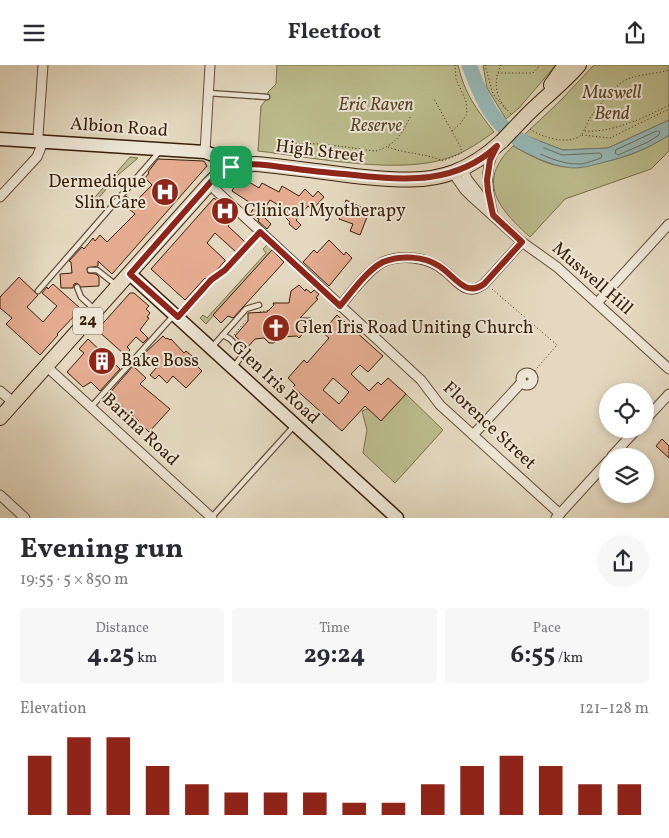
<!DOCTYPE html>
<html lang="en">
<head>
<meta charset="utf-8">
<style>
  :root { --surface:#fff; --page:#f7f7f7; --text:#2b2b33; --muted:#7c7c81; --accent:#8f2418 }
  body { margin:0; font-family:Vollkorn,serif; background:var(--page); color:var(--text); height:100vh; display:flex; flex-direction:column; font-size:19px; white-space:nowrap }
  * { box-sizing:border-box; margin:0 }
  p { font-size:16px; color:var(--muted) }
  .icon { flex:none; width:28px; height:28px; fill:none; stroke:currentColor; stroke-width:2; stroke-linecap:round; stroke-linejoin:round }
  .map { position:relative; height:453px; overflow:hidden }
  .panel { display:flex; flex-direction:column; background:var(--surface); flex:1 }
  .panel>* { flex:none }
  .controls { position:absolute; left:599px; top:318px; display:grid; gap:10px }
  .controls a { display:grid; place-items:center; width:55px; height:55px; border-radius:50%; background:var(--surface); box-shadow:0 2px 8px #0003; font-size:25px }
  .pin { position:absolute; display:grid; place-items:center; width:42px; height:42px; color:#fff; margin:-21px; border-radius:10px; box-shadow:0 2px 8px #0006 }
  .round { display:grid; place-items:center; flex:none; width:52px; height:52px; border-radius:26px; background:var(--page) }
  .overview { display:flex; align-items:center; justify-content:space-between; height:85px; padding:0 20px }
  h1 { font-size:28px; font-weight:700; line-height:38px }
  .metrics { display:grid; grid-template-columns:repeat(3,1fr); gap:8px; height:85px; padding:5px 20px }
  .metrics div { display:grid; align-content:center; border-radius:5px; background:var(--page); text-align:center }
  .metrics b { font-size:25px; font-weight:700 }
  .metrics small { font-size:14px; font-weight:400 }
  .metrics p { font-size:14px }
  .chart { height:140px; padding:10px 20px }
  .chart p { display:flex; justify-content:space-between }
  .chart svg { width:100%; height:90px; margin-top:5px; stroke:var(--accent); stroke-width:6 }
  header { display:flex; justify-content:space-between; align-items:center; height:65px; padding:0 20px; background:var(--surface); font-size:22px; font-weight:700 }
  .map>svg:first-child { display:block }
  .green { fill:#bcbc8d; stroke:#7a6e4a }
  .water { fill:#96b9b8; stroke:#717b72 }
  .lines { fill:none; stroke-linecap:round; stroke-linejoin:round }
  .shore { stroke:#686c60; stroke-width:1 }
  .river { stroke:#96b9b8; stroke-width:15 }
  .building { fill:#e4ab90; stroke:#391f08; fill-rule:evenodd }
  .service-casing { stroke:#644e36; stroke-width:7 }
  .minor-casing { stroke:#644e36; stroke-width:11 }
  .secondary-casing { stroke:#391f08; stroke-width:15 }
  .primary-casing { stroke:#391f08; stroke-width:16 }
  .path { stroke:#391f08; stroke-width:1; stroke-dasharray:1 2.5; stroke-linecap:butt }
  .service { stroke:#ede6d6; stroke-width:4.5 }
  .minor { stroke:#ede6d6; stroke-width:9 }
  .secondary { stroke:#ede6d6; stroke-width:12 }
  .primary { stroke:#e4d9c0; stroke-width:14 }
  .primary-bridge-casing { stroke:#391f08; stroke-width:16; stroke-linecap:butt }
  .primary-bridge { stroke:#e4d9c0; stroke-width:14 }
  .route-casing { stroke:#fff; stroke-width:10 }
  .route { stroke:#8f2418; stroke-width:6 }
  .labels { text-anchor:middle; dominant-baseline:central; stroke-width:4; stroke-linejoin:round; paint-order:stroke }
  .shield { fill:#ede6d6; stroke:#6f5b46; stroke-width:1 }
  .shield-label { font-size:16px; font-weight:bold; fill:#391f08 }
  .park-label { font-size:18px; font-style:italic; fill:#5a4629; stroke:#ede6d6 }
  .street-label { font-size:18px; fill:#391f08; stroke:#ede6d6 }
  .poi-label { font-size:18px; fill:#391f08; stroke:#ede6d6; text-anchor:start }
</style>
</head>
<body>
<header><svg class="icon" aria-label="menu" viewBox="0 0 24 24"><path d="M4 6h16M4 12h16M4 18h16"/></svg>Fleetfoot<svg class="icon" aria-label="share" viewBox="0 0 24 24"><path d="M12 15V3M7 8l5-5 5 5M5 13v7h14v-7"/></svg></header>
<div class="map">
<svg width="669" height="453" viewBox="0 0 669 453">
  <rect width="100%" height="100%" fill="#e4d9c0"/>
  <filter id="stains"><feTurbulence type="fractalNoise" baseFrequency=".004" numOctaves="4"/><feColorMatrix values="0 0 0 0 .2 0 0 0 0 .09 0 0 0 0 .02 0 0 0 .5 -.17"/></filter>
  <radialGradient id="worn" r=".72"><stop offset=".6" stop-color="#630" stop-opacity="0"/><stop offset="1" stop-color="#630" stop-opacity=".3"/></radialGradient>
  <g class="green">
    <path d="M277 0H458C464 28 477 45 494 67 480 77 467 86 451 92 401 111 312 92 258 86L261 41 266 35 268 27 276 19Z"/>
    <path d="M483 0H556L519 43 506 54 487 23Z"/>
    <path d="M594 0H669V55L608 83 563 85 524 70 559 37Z"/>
    <path d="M669 70V86L651 104 565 134 530 172C499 144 475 117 513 81 528 89 543 98 559 101 566 103 575 101 582 100 615 97 641 88 669 70Z"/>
    <path d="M130 92 138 93 118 110 92 141 89 139Z"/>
    <path d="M268 179 273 184 206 259 200 253 203 250 207 253 266 188 263 184Z"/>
    <path d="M406 329 443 365 395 418 363 388 367 365 362 346Z"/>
  </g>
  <path class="water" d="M669 55V70C646 85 628 91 601 98 585 102 577 105 560 101 543 97 528 89 513 81L524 70 563 85 608 83Z"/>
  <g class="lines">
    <g class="shore">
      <path d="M657 66 660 67 659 70 648 77 618 90 615 88 616 85Z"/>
      <path d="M527 76 562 90 600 88 602 91 601 93C595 95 588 98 581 99 561 100 542 90 524 81L523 78Z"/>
    </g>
    <path class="river" d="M469 0C484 39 495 66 536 83"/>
  </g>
  <g class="building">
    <path d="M158 94 204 96 207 101 112 209 98 196V201L87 203 88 208 96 209 99 212V221L81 222 77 218 74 219 73 223H61L60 209 72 208 71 197 69 196 82 182 84 184 93 173 95 176 100 170 107 177 135 149 121 137 126 131 134 138 152 120 145 113 149 108 148 107Z"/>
    <path d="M244 114 259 123 262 118 279 127 282 121 299 131 305 124 313 132 318 126 324 132 312 145 308 141 296 155 301 160 296 165 289 159 290 157 284 151 288 146 270 135 261 149 271 159 267 164 258 156 259 154 250 149 255 141 232 126 235 120 237 121 240 115 242 117Z"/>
    <path d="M214 133 236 152 228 161 245 177 236 187 215 168 207 178 225 195V196L215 207 206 214 205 213 185 235 151 204Z"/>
    <path d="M346 135 365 144 363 151 367 152 360 170 350 166 353 159 339 154Z"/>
    <path d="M329 175 344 190 346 187 352 193 329 221 303 197 314 185 317 188Z"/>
    <path d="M272 185 284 197 233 253 228 251 221 258 213 250Z"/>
    <path d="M19 212 38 230 27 242 43 257 57 241 42 228 47 222 48 224 53 219 81 244 57 269 58 270 40 290 6 259 12 253 0 243V232Z"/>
    <path d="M299 220 305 226 306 224 311 228 314 225 319 229 316 233 318 234 300 253H311V260L299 273 297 271 280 272 274 278H269L264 273 255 274 246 284 241 280 243 278 235 271 248 256V248L267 247 274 240 273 238H289L291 226Z"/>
    <path d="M130 228H134L149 241 146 244 150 248 147 252 149 253 140 265 148 273 143 278 136 272 127 282 130 285 125 290 97 265Z"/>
    <path d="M337 250 383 291 368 307 360 300 351 309 369 326 378 317 381 320 388 313 406 329 381 356 365 341 342 366 293 322 295 320 288 313 304 295 307 298 329 273 322 267ZM333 313 349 327 339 339 323 325Z"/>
    <path d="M163 271 166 274 167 273 170 275 171 274 184 288 186 286 199 297 196 300 202 306 186 323 173 311 167 318 159 310 155 314 150 310 158 301 144 289Z"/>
    <path d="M88 274 120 304 100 326 91 317 83 322 67 307 84 288 79 284Z"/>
    <path d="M133 301 146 313 140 319 170 344 149 367 143 361 140 363 135 359 139 356 108 330Z"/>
    <path d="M662 374 669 381V393L656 381Z"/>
  </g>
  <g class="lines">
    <g class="service-casing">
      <g id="service">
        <path d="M208 28 267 32"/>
        <path d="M90 205H97L116 220"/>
        <path d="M77 222 81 232 94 244"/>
        <path d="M38 226 160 86"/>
        <path d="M179 251 211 215 225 205 260 167"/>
        <path d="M223 270 230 274 244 288 233 303"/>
        <path d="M212 282 246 244 259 240"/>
        <path d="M91 342 174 250"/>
        <path d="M211 453 294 361"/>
      </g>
    </g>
    <g class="minor-casing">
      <g id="minor">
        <path d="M205 87 210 0"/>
        <path d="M463 104 467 114 488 141"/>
        <path d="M453 108 464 124 473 133 522 177 557 202 669 304"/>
        <path d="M209 119 421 315 440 340 560 449"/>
        <path d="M0 132 37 92 41 82 38 71 43 0"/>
        <path d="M493 150C488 128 483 105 495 84"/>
        <path d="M597 238 669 159"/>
        <path d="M340 241C351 228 368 205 383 197 402 189 429 192 445 206 452 211 458 220 466 223 473 226 478 223 484 219L522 177"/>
        <path d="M46 301 212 453"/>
        <circle cx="527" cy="314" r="6"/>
        <path d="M0 326 14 338"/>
        <path d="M645 355 669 329"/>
        <path d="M473 370 522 317"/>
        <path d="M612 391 637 364"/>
        <path d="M0 430 25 453"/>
        <path d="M556 453 608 396"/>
      </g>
    </g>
    <g class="secondary-casing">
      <g id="secondary">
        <path d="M0 74 205 87 216 91 231 102"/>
        <path d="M130 209 397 453"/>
      </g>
    </g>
    <g class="primary-casing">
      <g id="primary">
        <path d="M551 20 565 0"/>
        <path d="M523 54C541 35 562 20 579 0"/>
        <path d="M0 353 209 119C223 104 236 99 256 99 289 102 322 107 355 111 388 114 423 119 454 107 473 100 488 89 502 76"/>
      </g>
    </g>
    <g class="path">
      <path d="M485 0 493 29 507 46"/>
      <path d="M501 0C492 19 496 34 511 49"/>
      <path d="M498 8H533L540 0"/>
      <path d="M530 64C541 72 569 81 581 70 585 65 587 58 590 53 599 41 609 27 621 18 633 8 654 10 669 5"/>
      <path d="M452 66 460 59 467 49 466 36 456 14 455 0"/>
      <path d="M585 66C612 68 646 52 669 40"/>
      <path d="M582 70 610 73 669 44"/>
      <path d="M388 82C406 89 425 88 443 96L462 88 460 81 434 34"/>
      <path d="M275 89C282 68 358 85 376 86 395 80 402 70 410 52"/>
      <path d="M492 224 557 280 531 310"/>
      <path d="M260 247 269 245"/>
      <path d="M234 270 247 254"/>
    </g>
    <use href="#service" class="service"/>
    <use href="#minor" class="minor"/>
    <use href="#secondary" class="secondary"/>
    <use href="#primary" class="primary"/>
    <g class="primary-bridge-casing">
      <path id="primary-bridge" d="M502 76 523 54"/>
    </g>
    <use href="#primary-bridge" class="primary-bridge"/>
  </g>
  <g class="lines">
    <g class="route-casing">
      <path id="route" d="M497 81 490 95 487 115 488 126 493 150 522 177 484 219C465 233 454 210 439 201 424 191 400 190 383 197 367 205 352 227 340 241L260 167 225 205 211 215 178 252 130 209 216 111C237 93 264 100 289 103 311 106 332 108 354 110 405 116 457 119 497 81Z"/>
    </g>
    <use href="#route" class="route"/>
  </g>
  <defs>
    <g id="hospital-disc" transform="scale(1.4375)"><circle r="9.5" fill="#8f2418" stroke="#ede6d6"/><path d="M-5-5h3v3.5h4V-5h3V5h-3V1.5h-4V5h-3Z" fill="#fff"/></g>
    <g id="church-disc" transform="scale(1.4375)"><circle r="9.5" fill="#8f2418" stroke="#ede6d6"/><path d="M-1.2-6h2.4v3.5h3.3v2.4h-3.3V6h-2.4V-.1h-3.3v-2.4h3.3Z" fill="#fff"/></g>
    <g id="building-disc" transform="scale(1.4375)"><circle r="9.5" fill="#8f2418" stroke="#ede6d6"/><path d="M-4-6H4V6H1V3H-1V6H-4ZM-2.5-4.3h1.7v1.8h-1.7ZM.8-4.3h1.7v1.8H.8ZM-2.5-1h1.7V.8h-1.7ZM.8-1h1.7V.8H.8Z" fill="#fff"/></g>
  </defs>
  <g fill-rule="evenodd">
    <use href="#hospital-disc" x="165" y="127"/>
    <use href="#hospital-disc" x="225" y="146"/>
    <use href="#church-disc" x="276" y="263"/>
    <use href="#building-disc" x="102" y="296"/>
  </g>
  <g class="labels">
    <rect class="shield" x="73" y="242.5" width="30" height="27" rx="4"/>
    <g class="shield-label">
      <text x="88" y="256">24</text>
    </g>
    <g class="park-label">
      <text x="612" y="28">Muswell<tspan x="612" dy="21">Bend</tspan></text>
      <text x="376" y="40">Eric Raven<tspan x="376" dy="21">Reserve</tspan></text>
    </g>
    <g class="street-label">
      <text transform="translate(119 63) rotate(4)">Albion Road</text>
      <text transform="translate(320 87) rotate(7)">High Street</text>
      <text transform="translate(592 214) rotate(41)">Muswell Hill</text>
      <text transform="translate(275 318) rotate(43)">Glen Iris Road</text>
      <text transform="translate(489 361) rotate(43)">Florence Street</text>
      <text transform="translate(140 365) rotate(43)">Barina Road</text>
    </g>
    <g class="poi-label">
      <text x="146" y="117" text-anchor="end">Dermedique<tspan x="146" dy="21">Slin Care</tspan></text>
      <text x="244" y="146">Clinical Myotherapy</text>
      <text x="295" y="263">Glen Iris Road Uniting Church</text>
      <text x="121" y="296">Bake Boss</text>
    </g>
  </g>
  <rect width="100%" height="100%" filter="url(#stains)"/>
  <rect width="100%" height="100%" fill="url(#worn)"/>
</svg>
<div class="controls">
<a><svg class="icon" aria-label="locate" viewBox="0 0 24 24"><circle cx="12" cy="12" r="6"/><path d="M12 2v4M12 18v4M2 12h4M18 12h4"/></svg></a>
<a><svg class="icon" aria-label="layers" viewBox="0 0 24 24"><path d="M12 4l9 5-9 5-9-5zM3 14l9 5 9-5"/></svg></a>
</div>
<div class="pin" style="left:231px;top:102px;background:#1e9e55"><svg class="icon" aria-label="arrive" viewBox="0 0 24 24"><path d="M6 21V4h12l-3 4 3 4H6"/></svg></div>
</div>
<section class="panel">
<div class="overview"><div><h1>Evening run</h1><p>19:55 · 5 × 850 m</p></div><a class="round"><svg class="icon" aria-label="share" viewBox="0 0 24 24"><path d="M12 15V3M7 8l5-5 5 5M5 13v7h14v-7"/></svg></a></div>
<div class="metrics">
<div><p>Distance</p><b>4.25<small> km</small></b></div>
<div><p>Time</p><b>29:24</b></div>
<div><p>Pace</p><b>6:55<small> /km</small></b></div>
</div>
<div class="chart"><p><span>Elevation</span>121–128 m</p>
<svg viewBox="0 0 160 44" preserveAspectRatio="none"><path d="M5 44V15M15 44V6M25 44V6M35 44V20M45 44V29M55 44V33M65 44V33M75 44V33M85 44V38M95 44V38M105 44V29M115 44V20M125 44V15M135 44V20M145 44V29M155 44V29"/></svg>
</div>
</section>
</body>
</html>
